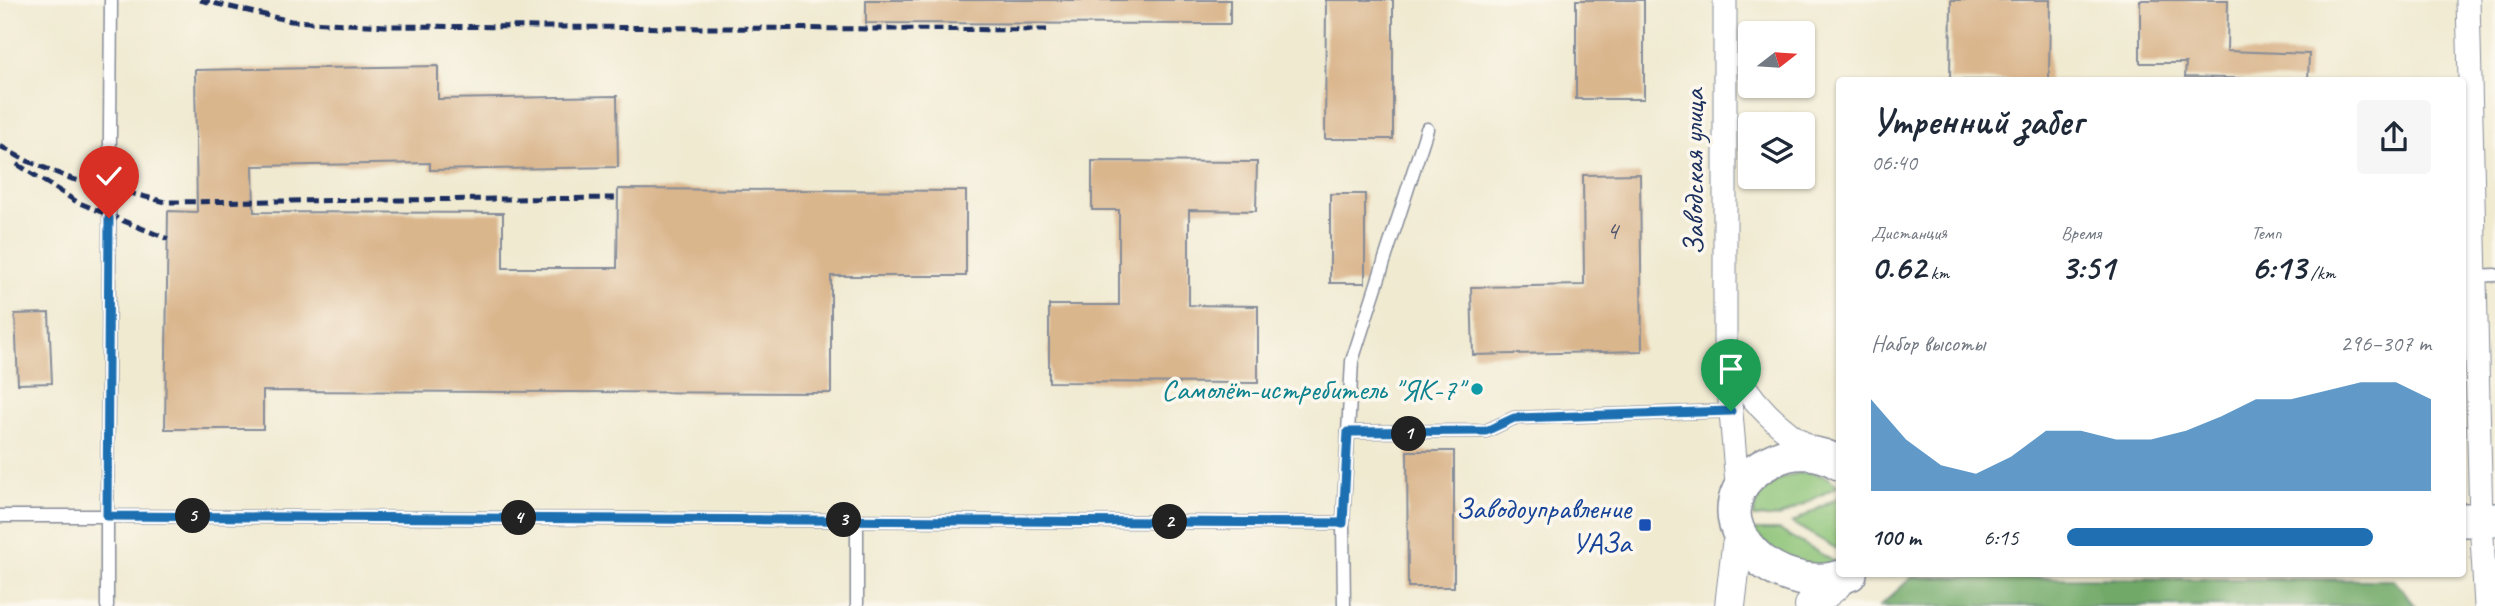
<!DOCTYPE html>
<html lang="ru">
<head>
<meta charset="utf-8">
<style>
  :root { --surface:#fff; --page:#f6f6f7; --text:#1f2937; --muted:#747a83; --accent:#1f6fb2 }
  body { margin:0; font-family:Caveat,sans-serif; background:var(--page); color:var(--text); height:100vh; display:flex; flex-direction:column; font-size:26px; white-space:nowrap }
  * { box-sizing:border-box; margin:0 }
  p { font-size:23px; color:var(--muted) }
  .icon { flex:none; width:38px; height:38px; fill:none; stroke:currentColor; stroke-width:2; stroke-linecap:round; stroke-linejoin:round }
  .map { position:relative; flex:1; overflow:hidden }
  .side { position:absolute; left:1836px; top:77px; width:630px; height:500px; display:flex; flex-direction:column; background:var(--surface); border-radius:7px; box-shadow:0 2px 5px #0004 }
  .side>* { flex:none }
  .needle { width:46px; rotate:73deg }
  .tools { position:absolute; left:1738px; top:21px; display:grid; gap:14px }
  .tools a { display:grid; place-items:center; width:77px; height:77px; border-radius:7px; background:var(--surface); box-shadow:0 2px 5px #0004; font-size:35px }
  .pin { position:absolute; display:grid; place-items:center; width:60px; height:60px; color:#fff; margin:-72px -30px; border-radius:50% 50% 50% 0; rotate:-45deg; box-shadow:0 0 7px #0007 }
  .pin .icon { rotate:45deg }
  .km { position:absolute; width:35px; height:35px; margin:-18px; border-radius:50%; background:#222; color:#fff; font-size:19px; line-height:35px; text-align:center }
  .round { display:grid; place-items:center; flex:none; width:74px; height:74px; border-radius:7px; background:var(--page) }
  .summary { display:flex; align-items:center; justify-content:space-between; height:119px; padding:0 35px }
  h1 { font-size:38px; font-weight:700; line-height:52px }
  .metrics { display:grid; grid-template-columns:repeat(3,1fr); gap:10px; height:119px; padding:7px 35px }
  .metrics div { display:grid; align-content:center }
  .metrics b { font-size:35px; font-weight:700 }
  .metrics small { font-size:19px; font-weight:400 }
  .metrics p { font-size:19px }
  .chart { height:196px; padding:14px 35px }
  .chart p { display:flex; justify-content:space-between }
  .chart svg { width:100%; height:126px; margin-top:7px; fill:var(--accent); opacity:.7 }
  ul { padding:0 35px; list-style:none; font-size:23px }
  li { display:grid; grid-template-columns:112px 84px 1fr; align-items:center; height:52px }
  li i { height:18px; border-radius:9px; background:var(--accent) }
  .map>svg:first-child { display:block }
  .green { fill:#8cc377; stroke:#54796a; stroke-width:2 }
  .forest { fill:#71a968; stroke:#466c63; stroke-width:2 }
  .building { fill:#dab68d }
  .lines { fill:none; stroke-linecap:round; stroke-linejoin:round }
  .service-casing { stroke:#868c98; stroke-width:15 }
  .minor-casing { stroke:#868c98; stroke-width:25 }
  .tertiary-casing { stroke:#868c98; stroke-width:32 }
  .secondary-casing { stroke:#868c98; stroke-width:36 }
  .service { stroke:#fff; stroke-width:12 }
  .minor { stroke:#fff; stroke-width:23 }
  .tertiary { stroke:#fff; stroke-width:30 }
  .secondary { stroke:#fff; stroke-width:33 }
  .rail { stroke:#1b2f5e; stroke-width:5; stroke-dasharray:10 5; stroke-linecap:butt }
  .route-casing { stroke:#fff; stroke-width:14 }
  .route { stroke:#1f6fb2; stroke-width:9 }
  .culture-dot { fill:#0f9aa8; stroke:#fbf7ec; stroke-width:2.5 }
  .transit-dot { fill:#1a4fb4; stroke:#fbf7ec; stroke-width:2.5 }
  .labels { text-anchor:middle; dominant-baseline:central; stroke-width:7; stroke-linejoin:round; paint-order:stroke }
  .number-label { font-size:26px; fill:#4b516a }
  .street-label { font-size:30px; fill:#1b2f5e; stroke:#fbf7ec }
  .culture-label { font-size:30px; fill:#0d838f; stroke:#fbf7ec; text-anchor:end }
  .transit-label { font-size:30px; fill:#164399; stroke:#fbf7ec; text-anchor:end }
</style>
</head>
<body>
<div class="map">
<svg width="2495" height="606" viewBox="0 0 2495 606">
  <rect width="100%" height="100%" fill="#fbf7ec"/>
  <filter id="ink" filterUnits="userSpaceOnUse"><feTurbulence type="fractalNoise" baseFrequency=".0143" numOctaves="2"/><feDisplacementMap in="SourceGraphic" scale="14" xChannelSelector="R" yChannelSelector="G"/><feConvolveMatrix kernelMatrix="1 2 1 2 8 2 1 2 1" color-interpolation-filters="sRGB"/></filter>
  <filter id="wash" filterUnits="userSpaceOnUse"><feTurbulence type="fractalNoise" baseFrequency=".00686" numOctaves="4" result="noise"/><feDisplacementMap in="SourceGraphic" scale="28" xChannelSelector="R" yChannelSelector="G"/><feGaussianBlur stdDeviation="1.57" result="paint"/><feColorMatrix in="noise" values="0 0 0 0 0 0 0 0 0 0 0 0 0 0 0 0 0 1.4 0 .05"/><feComposite in="paint" operator="in"/></filter>
  <g filter="url(#wash)">
    <rect width="100%" height="100%" fill="#f0ead1"/>
    <g class="green">
      <path d="M1811 472 1828 478 1838 486 1779 517H1753C1758 486 1782 473 1811 472Z"/>
      <path d="M1839 497V550L1792 523Z"/>
      <path d="M1753 530H1779L1835 562 1796 574Z"/>
    </g>
    <path class="forest" d="M1912 577 2394 580 2416 606H1880Z"/>
    <g id="blocks">
      <g class="building">
        <path d="M866 0H1230V24L866 23Z"/>
        <path d="M1326 0H1393V139H1325Z"/>
        <rect x="1576" y="0" width="68" height="99"/>
        <path d="M1951 0H2050L2049 80H1950Z"/>
        <path d="M2140 0H2228L2227 51 2309 54 2308 80 2185 77 2186 63H2140Z"/>
        <path d="M438 66V99L617 96 618 167 430 170V163L253 166 254 212 503 213V268H617L618 189 966 191V276H831V393L263 391V429H165L168 211 197 212 195 70Z"/>
        <path d="M1092 161 1257 162 1256 211 1189 210V305L1258 306V383L1049 382V305H1119V210H1092Z"/>
        <path d="M1640 174 1642 351 1473 355 1471 287 1584 285 1583 175Z"/>
        <rect x="1330" y="194" width="35" height="89"/>
        <path d="M49 313 52 383 18 384 15 314Z"/>
        <path d="M1407 451H1454V587H1408Z"/>
      </g>
    </g>
  </g>
  <g filter="url(#ink)">
    <use href="#blocks" fill-opacity="0" stroke="#868c98" stroke-width="2"/>
    <g class="lines">
      <g class="service-casing">
        <g id="service">
          <path d="M111 0 107 516 1343 523 1352 361 1427 129"/>
          <path d="M2475 276 2495 275"/>
          <path d="M1348 432 1486 431 1514 418 1731 411"/>
          <path d="M0 516H107V606"/>
          <path d="M857 520V606"/>
          <path d="M1343 523 1344 606"/>
        </g>
      </g>
      <g class="minor-casing">
        <g id="minor">
          <path d="M1725 0V341L1738 496"/>
          <path d="M2468 0 2481 520 2486 606"/>
          <path d="M1731 360C1746 400 1783 432 1818 453"/>
        </g>
      </g>
      <g class="tertiary-casing">
        <g id="tertiary">
          <path d="M1730 606 1737 546"/>
          <path d="M1810 606 1836 585"/>
        </g>
      </g>
      <g class="secondary-casing">
        <g id="secondary">
          <path d="M1839 463C1819 451 1794 449 1773 460 1681 505 1770 606 1850 574"/>
          <path d="M2462 520H2495"/>
        </g>
      </g>
      <use href="#service" class="service"/>
      <use href="#minor" class="minor"/>
      <use href="#tertiary" class="tertiary"/>
      <use href="#secondary" class="secondary"/>
      <g class="rail">
        <path d="M200 0 291 21 385 26 1047 30"/>
        <path d="M0 146 25 160 72 179 166 202 618 198"/>
        <path d="M17 164 77 202 168 239"/>
      </g>
    </g>
  </g>
  <g class="lines" filter="url(#ink)">
    <g class="route-casing">
      <path id="route" d="M109 218 107 516 1343 523 1348 432 1486 431 1514 418 1731 411"/>
    </g>
    <use href="#route" class="route"/>
  </g>
  <circle class="culture-dot" cx="1477" cy="389" r="7"/>
  <rect class="transit-dot" x="1638" y="518" width="14" height="14" rx="3.5"/>
  <g class="labels">
    <g class="number-label">
      <text x="1612" y="230">4</text>
    </g>
    <g class="street-label">
      <text transform="translate(1693 172) rotate(-90)">Заводская улица</text>
    </g>
    <g class="culture-label">
      <text x="1463" y="389">Самолёт-истребитель "ЯК-7"</text>
    </g>
    <g class="transit-label">
      <text x="1631" y="508">Заводоуправление<tspan x="1631" dy="34">УАЗа</tspan></text>
    </g>
  </g>
</svg>
<div class="tools">
<a><svg class="needle" viewBox="-14 -14 28 28"><path d="M0-13l5 13h-10z" fill="#e53935"/><path d="M0 13l5-13h-10z" fill="#747a83"/></svg></a>
<a><svg class="icon" aria-label="layers" viewBox="0 0 24 24"><path d="M12 4l9 5-9 5-9-5zM3 14l9 5 9-5"/></svg></a>
</div>
<div class="pin" style="left:1731px;top:411px;background:#1e9e55"><svg class="icon" aria-label="arrive" viewBox="0 0 24 24"><path d="M6 21V4h12l-3 4 3 4H6"/></svg></div>
<div class="pin" style="left:109px;top:218px;background:#d93025"><svg class="icon" aria-label="check" viewBox="0 0 24 24"><path d="M5 12l5 5 9-10"/></svg></div>
<b class="km" style="left:1409px;top:434px">1</b>
<b class="km" style="left:1170px;top:522px">2</b>
<b class="km" style="left:844px;top:520px">3</b>
<b class="km" style="left:519px;top:518px">4</b>
<b class="km" style="left:193px;top:516px">5</b>
<section class="side">
<div class="summary"><div><h1>Утренний забег</h1><p>06:40</p></div><a class="round"><svg class="icon" aria-label="share" viewBox="0 0 24 24"><path d="M12 15V3M7 8l5-5 5 5M5 13v7h14v-7"/></svg></a></div>
<div class="metrics">
<div><p>Дистанция</p><b>0.62<small> km</small></b></div>
<div><p>Время</p><b>3:51</b></div>
<div><p>Темп</p><b>6:13<small> /km</small></b></div>
</div>
<div class="chart"><p><span>Набор высоты</span>296–307 m</p>
<svg viewBox="0 0 160 44" preserveAspectRatio="none"><path d="M0 44V12L10 26L20 35L30 38L40 32L50 23L60 23L70 26L80 26L90 23L100 18L110 12L120 12L130 9L140 6L150 6L160 12V44z"/></svg>
</div>
<ul>
<li><b>100 m</b>6:15<i style="width:84%"></i></li>
</ul>
</section>
</div>
</body>
</html>
